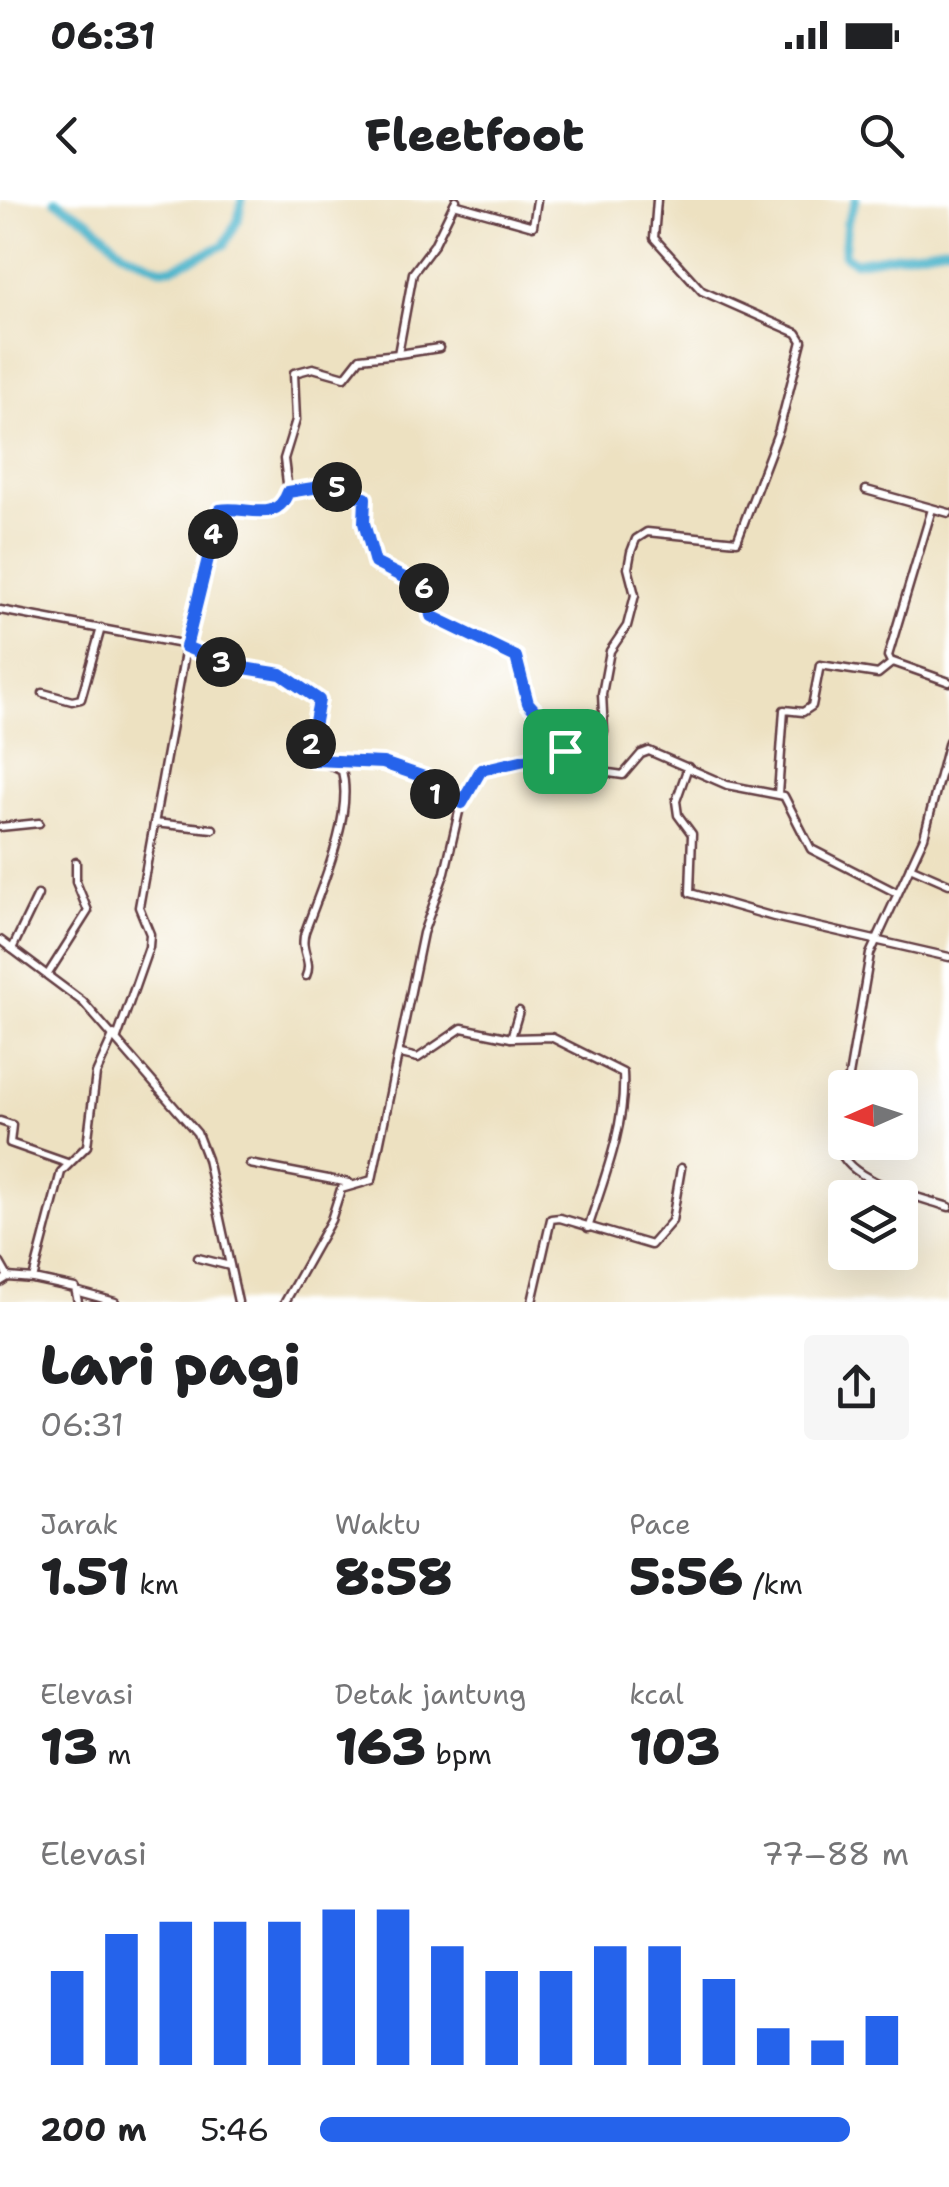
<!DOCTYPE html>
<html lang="id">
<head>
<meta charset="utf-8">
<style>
  :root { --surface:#fff; --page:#f6f6f6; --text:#202124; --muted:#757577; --accent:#2563eb }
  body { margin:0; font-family:"Shantell Sans",sans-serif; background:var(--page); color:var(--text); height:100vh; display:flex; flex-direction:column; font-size:38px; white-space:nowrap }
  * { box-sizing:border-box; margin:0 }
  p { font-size:32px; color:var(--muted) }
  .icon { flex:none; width:55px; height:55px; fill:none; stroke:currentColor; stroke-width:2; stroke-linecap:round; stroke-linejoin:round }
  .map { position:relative; height:1102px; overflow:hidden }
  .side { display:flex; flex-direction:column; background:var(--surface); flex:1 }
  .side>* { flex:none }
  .needle { width:65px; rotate:267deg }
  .fabs { position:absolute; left:828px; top:870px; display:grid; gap:20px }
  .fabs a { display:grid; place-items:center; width:90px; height:90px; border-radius:10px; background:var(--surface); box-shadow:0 10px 40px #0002; font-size:50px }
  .pin { position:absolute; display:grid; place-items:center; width:85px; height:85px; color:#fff; margin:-42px; border-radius:20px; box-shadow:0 5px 15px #0006 }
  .km { position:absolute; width:50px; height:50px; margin:-25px; border-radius:50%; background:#222; color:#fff; font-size:28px; line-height:50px; text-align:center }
  .round { display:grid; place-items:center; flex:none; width:105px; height:105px; border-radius:10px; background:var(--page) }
  .head { display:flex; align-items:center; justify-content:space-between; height:170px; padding:0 40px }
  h1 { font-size:55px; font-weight:800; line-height:75px }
  .figures { display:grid; grid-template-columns:repeat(3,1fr); gap:15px; height:170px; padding:10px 40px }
  .figures div { display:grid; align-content:center }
  .figures b { font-size:50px; font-weight:800 }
  .figures small { font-size:28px; font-weight:400 }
  .figures p { font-size:28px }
  .chart { height:280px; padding:20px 40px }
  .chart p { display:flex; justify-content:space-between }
  .chart svg { width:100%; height:180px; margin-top:10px; stroke:var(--accent); stroke-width:6 }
  ul { padding:0 40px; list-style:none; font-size:32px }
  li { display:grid; grid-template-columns:160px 120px 1fr; align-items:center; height:75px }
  li i { height:25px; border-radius:12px; background:var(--accent) }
  .status { display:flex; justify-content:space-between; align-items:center; height:70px; padding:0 50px; background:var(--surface); direction:ltr }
  .status svg { height:28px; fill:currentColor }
  header { display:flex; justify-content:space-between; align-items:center; height:130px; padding:0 40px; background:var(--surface); font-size:45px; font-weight:800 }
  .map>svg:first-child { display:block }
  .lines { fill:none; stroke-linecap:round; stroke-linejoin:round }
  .river { stroke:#4cb4ca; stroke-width:9 }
  .minor-casing { stroke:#623c42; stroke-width:11 }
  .minor { stroke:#fff; stroke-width:6 }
  .route-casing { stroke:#fff; stroke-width:20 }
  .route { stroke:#2563eb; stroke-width:12 }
</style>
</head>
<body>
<div class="status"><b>06:31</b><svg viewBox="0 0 49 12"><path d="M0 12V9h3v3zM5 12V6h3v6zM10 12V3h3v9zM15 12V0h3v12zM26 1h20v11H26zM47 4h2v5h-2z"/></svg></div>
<header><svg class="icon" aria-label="back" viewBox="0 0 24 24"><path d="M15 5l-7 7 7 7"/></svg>Fleetfoot<svg class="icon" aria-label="search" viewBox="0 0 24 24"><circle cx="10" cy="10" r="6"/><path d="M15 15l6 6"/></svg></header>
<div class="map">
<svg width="949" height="1102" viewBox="0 0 949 1102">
  <rect width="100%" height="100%" fill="#fff"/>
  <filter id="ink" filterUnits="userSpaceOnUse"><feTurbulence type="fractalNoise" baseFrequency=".01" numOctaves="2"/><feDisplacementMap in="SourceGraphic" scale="20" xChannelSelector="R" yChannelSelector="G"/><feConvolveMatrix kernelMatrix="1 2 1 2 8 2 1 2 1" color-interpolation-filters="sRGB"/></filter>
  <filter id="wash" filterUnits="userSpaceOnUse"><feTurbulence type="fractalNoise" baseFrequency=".0048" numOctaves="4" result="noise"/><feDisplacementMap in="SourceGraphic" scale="40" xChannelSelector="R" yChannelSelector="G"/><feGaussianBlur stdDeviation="2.25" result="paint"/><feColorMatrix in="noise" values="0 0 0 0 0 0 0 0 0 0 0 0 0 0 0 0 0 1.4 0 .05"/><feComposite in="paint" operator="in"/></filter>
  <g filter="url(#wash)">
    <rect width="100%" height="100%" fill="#ede1c1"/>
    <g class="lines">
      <g class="river">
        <path d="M55 0 91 22 122 51 160 68H172L224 45 238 20 242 0"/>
        <path d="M856 0 847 22 844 55 855 62 949 46"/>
      </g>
    </g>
  </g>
  <g filter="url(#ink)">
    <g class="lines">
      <g class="minor-casing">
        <g id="minor">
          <path d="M454 4 533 26 537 0"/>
          <path d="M399 154 439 148"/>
          <path d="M866 290 949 313"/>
          <path d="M288 291 284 259 296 220 294 173 313 168 345 177 360 158 398 154 413 73 434 45 456 0"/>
          <path d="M0 410 187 445"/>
          <path d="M186 447 231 466 281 474 321 502 310 555 342 571C354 616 320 690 305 732 299 751 313 760 306 776"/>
          <path d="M891 462 888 456 932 309"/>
          <path d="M43 493 72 501 81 499 101 428"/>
          <path d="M585 559 604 532 602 494 610 451 627 426 635 395 628 368 631 352 636 339 647 332 737 341 779 230 802 141 797 133 702 91 654 38 657 0"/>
          <path d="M688 567 676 601 678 615 692 634 690 693 774 717 949 757"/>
          <path d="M778 594 784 510 803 512 812 506 820 465 878 474 893 462 949 482"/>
          <path d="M461 603 481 570 570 551 609 573 623 575 641 554 649 551 727 585 784 596 811 649 897 693"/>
          <path d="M154 623 213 629"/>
          <path d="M0 627 39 623"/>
          <path d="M910 667 949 684"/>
          <path d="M0 740 83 802 197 933 207 959 238 1102"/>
          <path d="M12 749 38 695"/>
          <path d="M48 774 88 711 76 682V662"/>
          <path d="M117 838 149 747 150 734 139 707 186 447 220 310C246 306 276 325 288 291 317 288 339 283 365 298L364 323 379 369 426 389 428 413 515 457 528 503 561 540 565 551"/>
          <path d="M511 838 519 811"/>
          <path d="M401 854 418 858 462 828 511 838 551 837 623 873C626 925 604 979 588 1028"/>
          <path d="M847 888 870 754 924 637 949 541"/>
          <path d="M0 921 12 925 10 943 67 963"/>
          <path d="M845 929 840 949C848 982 920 997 949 1007"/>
          <path d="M250 964 349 983"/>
          <path d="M198 1058 230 1066"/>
          <path d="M0 1063 8 1077"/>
          <path d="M33 1079 75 1088 78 1102"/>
          <path d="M0 1082 8 1077 33 1079 61 972 87 946 96 874 114 834"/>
          <path d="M79 1092 115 1102"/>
          <path d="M285 1102 331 1020 341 989 372 980 423 733 445 672 461 603 427 590V578L383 563 327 562"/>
          <path d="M532 1102 551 1019 560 1018 651 1045 672 1021 681 968"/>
        </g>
      </g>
      <use href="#minor" class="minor"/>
    </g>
  </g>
  <g class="lines" filter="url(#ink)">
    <g class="route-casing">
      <path id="route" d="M326 286 365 298 364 323 375 363 426 389 431 416 516 457 528 503 561 540 565 551 481 570 462 603 427 590V578L383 563 314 560 310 548 319 500 281 474 232 466 186 447 220 310C246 305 276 325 288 292Z"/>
    </g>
    <use href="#route" class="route"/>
  </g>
</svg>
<div class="fabs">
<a><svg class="needle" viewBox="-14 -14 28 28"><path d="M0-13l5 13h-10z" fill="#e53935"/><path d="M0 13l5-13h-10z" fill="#757577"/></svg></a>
<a><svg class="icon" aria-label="layers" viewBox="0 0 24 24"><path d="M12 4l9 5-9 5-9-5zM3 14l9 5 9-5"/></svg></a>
</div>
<div class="pin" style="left:565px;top:551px;background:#1e9e55"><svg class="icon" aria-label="arrive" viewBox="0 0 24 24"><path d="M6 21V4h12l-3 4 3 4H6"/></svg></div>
<b class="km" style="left:435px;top:594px">1</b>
<b class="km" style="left:311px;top:544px">2</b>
<b class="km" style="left:221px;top:462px">3</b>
<b class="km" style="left:213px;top:334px">4</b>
<b class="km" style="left:337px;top:287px">5</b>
<b class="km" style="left:424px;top:388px">6</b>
</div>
<section class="side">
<div class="head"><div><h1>Lari pagi</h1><p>06:31</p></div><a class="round"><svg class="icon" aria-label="share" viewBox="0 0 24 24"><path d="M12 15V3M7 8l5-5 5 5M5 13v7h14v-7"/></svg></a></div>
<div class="figures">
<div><p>Jarak</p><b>1.51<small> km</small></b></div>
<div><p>Waktu</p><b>8:58</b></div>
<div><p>Pace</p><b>5:56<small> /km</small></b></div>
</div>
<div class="figures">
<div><p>Elevasi</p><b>13<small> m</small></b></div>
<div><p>Detak jantung</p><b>163<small> bpm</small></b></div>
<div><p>kcal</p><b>103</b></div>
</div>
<div class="chart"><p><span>Elevasi</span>77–88 m</p>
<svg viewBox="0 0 160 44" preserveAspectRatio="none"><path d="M5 44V21M15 44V12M25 44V9M35 44V9M45 44V9M55 44V6M65 44V6M75 44V15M85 44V21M95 44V21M105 44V15M115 44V15M125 44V23M135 44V35M145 44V38M155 44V32"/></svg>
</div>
<ul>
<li><b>200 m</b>5:46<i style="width:90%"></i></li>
</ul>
</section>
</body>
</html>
